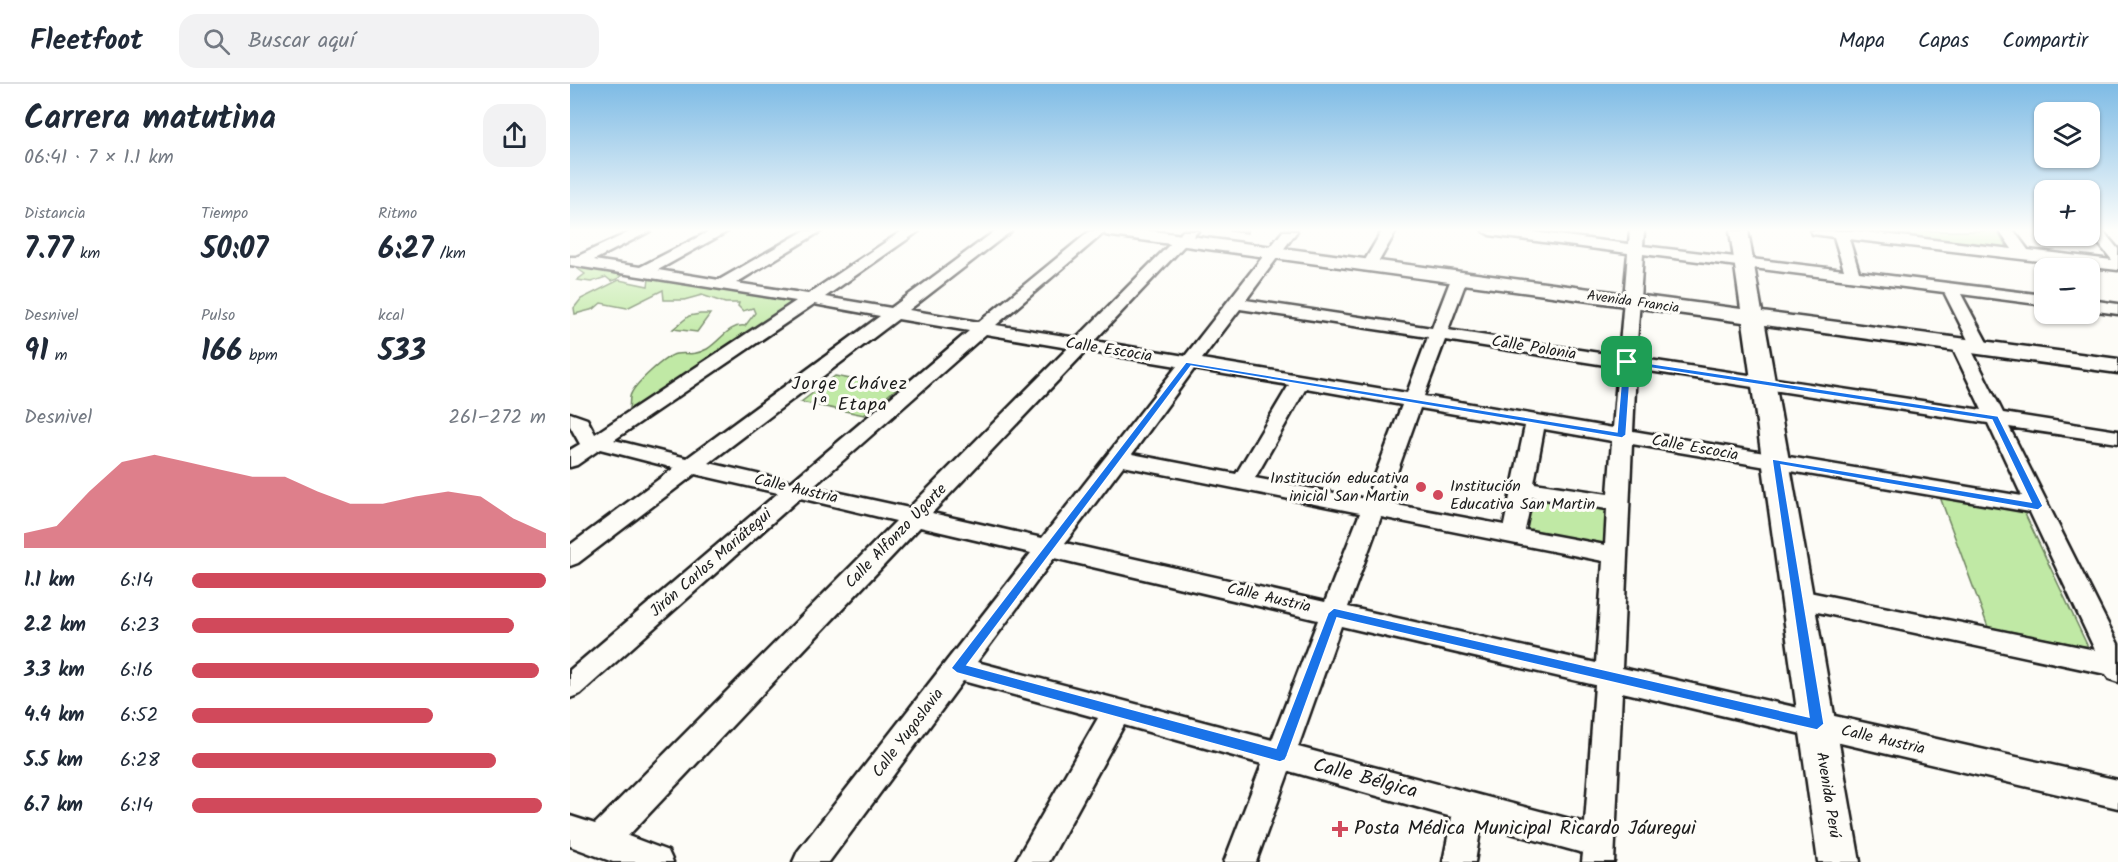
<!DOCTYPE html>
<html lang="es">
<head>
<meta charset="utf-8">
<style>
  :root { --surface:#fff; --page:#f2f2f3; --text:#1f2937; --muted:#747a83; --line:#e0e1e3; --accent:#d1495b }
  body { margin:0; font-family:Kalam,sans-serif; background:var(--page); color:var(--text); height:100vh; display:flex; flex-direction:column; font-size:22px; white-space:nowrap }
  * { box-sizing:border-box; margin:0 }
  p { font-size:20px; color:var(--muted) }
  .icon { flex:none; width:33px; height:33px; fill:none; stroke:currentColor; stroke-width:2; stroke-linecap:round; stroke-linejoin:round }
  .map { position:relative; flex:1; overflow:hidden }
  .sheet { display:flex; flex-direction:column; background:var(--surface); width:570px }
  .sheet>* { flex:none }
  .buttons { position:absolute; left:1464px; top:18px; display:grid; gap:12px }
  .buttons a { display:grid; place-items:center; width:66px; height:66px; border-radius:12px; background:var(--surface); box-shadow:0 2px 4px #0004; font-size:30px }
  .pin { position:absolute; display:grid; place-items:center; width:51px; height:51px; color:#fff; margin:-26px; border-radius:12px; box-shadow:0 3px 9px #0006 }
  .round { display:grid; place-items:center; flex:none; width:63px; height:63px; border-radius:18px; background:var(--page) }
  .headline { display:flex; align-items:center; justify-content:space-between; height:102px; padding:0 24px }
  h1 { font-size:33px; font-weight:800; line-height:45px }
  .figures { display:grid; grid-template-columns:repeat(3,1fr); gap:9px; height:102px; padding:6px 24px }
  .figures div { display:grid; align-content:center }
  .figures b { font-size:30px; font-weight:800 }
  .figures small { font-size:16px; font-weight:400 }
  .figures p { font-size:16px }
  .chart { height:168px; padding:12px 24px }
  .chart p { display:flex; justify-content:space-between }
  .chart svg { width:100%; height:108px; margin-top:6px; fill:var(--accent); opacity:.7 }
  ul { padding:0 24px; list-style:none; font-size:20px }
  li { display:grid; grid-template-columns:96px 72px 1fr; align-items:center; height:45px }
  li i { height:15px; border-radius:8px; background:var(--accent) }
  header { display:flex; align-items:center; gap:36px; box-sizing:border-box; height:84px; padding:0 30px; background:var(--surface); border-bottom:2px solid var(--line) }
  header strong { font-size:28px }
  nav { display:flex; gap:33px; margin-inline-start:auto; font-size:21px }
  .search { width:420px; height:54px; background:var(--page); display:flex; align-items:center; gap:15px; box-sizing:border-box; padding:0 21px; border-radius:18px; color:var(--muted); font-size:22px }
  main { display:flex; flex:1; min-height:0 }
  .map>svg:first-child { display:block }
  .green { fill:#c0e9a5; stroke:#6e8260; stroke-width:1.5 }
  .lines { fill:none; stroke-linecap:round; stroke-linejoin:round }
  .minor-casing { stroke:#1c1c1c; stroke-width:5 }
  .tertiary-casing { stroke:#1c1c1c; stroke-width:5 }
  .minor { fill:#fdfcf7; fill-rule:evenodd }
  .tertiary { fill:#fdfcf7; fill-rule:evenodd }
  .wall { fill:#c19086; stroke:#1c1c1c; stroke-width:1.5 }
  .route { fill:#1a73e8; stroke:#fff; stroke-width:1.5; fill-rule:evenodd }
  .poi-dot { fill:#d1495b; stroke:#fdfcf7; stroke-width:2 }
  .labels { text-anchor:middle; dominant-baseline:central; stroke-width:6; stroke-linejoin:round; paint-order:stroke }
  .far-street-label { font-size:14px; fill:#1c1c1c; stroke:#fdfcf7 }
  .street-label { font-size:16px; fill:#1c1c1c; stroke:#fdfcf7 }
  .poi-label { font-size:16px; fill:#1c1c1c; stroke:#fdfcf7; text-anchor:end }
  .neighbourhood-label { font-size:18px; letter-spacing:1.5px; fill:#1c1c1c; stroke:#fdfcf7 }
  .near-street-label { font-size:20px; fill:#1c1c1c; stroke:#fdfcf7 }
  .near-poi-label { font-size:20px; fill:#1c1c1c; stroke:#fdfcf7; text-anchor:start }
</style>
</head>
<body>
<header>
<strong>Fleetfoot</strong>
<div class="search"><svg class="icon" aria-label="search" viewBox="0 0 24 24"><circle cx="10" cy="10" r="6"/><path d="M15 15l6 6"/></svg>Buscar aquí</div>
<nav><a>Mapa</a><a>Capas</a><a>Compartir</a></nav>
</header>
<main>
<section class="sheet">
<div class="headline"><div><h1>Carrera matutina</h1><p>06:41 · 7 × 1.1 km</p></div><a class="round"><svg class="icon" aria-label="share" viewBox="0 0 24 24"><path d="M12 15V3M7 8l5-5 5 5M5 13v7h14v-7"/></svg></a></div>
<div class="figures">
<div><p>Distancia</p><b>7.77<small> km</small></b></div>
<div><p>Tiempo</p><b>50:07</b></div>
<div><p>Ritmo</p><b>6:27<small> /km</small></b></div>
</div>
<div class="figures">
<div><p>Desnivel</p><b>91<small> m</small></b></div>
<div><p>Pulso</p><b>166<small> bpm</small></b></div>
<div><p>kcal</p><b>533</b></div>
</div>
<div class="chart"><p><span>Desnivel</span>261–272 m</p>
<svg viewBox="0 0 160 44" preserveAspectRatio="none"><path d="M0 44V38L10 35L20 21L30 9L40 6L50 9L60 12L70 15L80 15L90 21L100 26L110 26L120 23L130 21L140 23L150 32L160 38V44z"/></svg>
</div>
<ul>
<li><b>1.1 km</b>6:14<i style="width:100%"></i></li>
<li><b>2.2 km</b>6:23<i style="width:91%"></i></li>
<li><b>3.3 km</b>6:16<i style="width:98%"></i></li>
<li><b>4.4 km</b>6:52<i style="width:68%"></i></li>
<li><b>5.5 km</b>6:28<i style="width:86%"></i></li>
<li><b>6.7 km</b>6:14<i style="width:99%"></i></li>
</ul>
</section>
<div class="map">
<svg width="1548" height="778" viewBox="0 0 1548 778">
  <rect width="100%" height="100%" fill="#fdfcf7"/>
  <filter id="ink" filterUnits="userSpaceOnUse"><feTurbulence type="fractalNoise" baseFrequency=".0167" numOctaves="2"/><feDisplacementMap in="SourceGraphic" scale="12" xChannelSelector="R" yChannelSelector="G"/><feConvolveMatrix kernelMatrix="1 2 1 2 8 2 1 2 1" color-interpolation-filters="sRGB"/></filter>
  <g filter="url(#ink)">
    <g class="green">
      <path d="M1283 147H1427L1438 165Z"/>
      <path d="M9 181 57 187 47 195 41 197 36 193 21 198 7 196 15 190 8 185Z"/>
      <path d="M86 192 241 215 80 319 59 324C60 320 59 313 61 310 65 300 95 272 106 270 120 268 121 273 137 265 151 257 158 240 175 242L185 229 183 224 173 227 168 222 169 219H155L132 211 114 216H94L93 206 57 224 31 219 24 225 5 230 4 224 11 215 49 196 78 202 79 195Z"/>
      <path d="M130 230H140L127 248 103 245 119 232Z"/>
      <path d="M265 292 327 304 294 331 231 318Z"/>
      <path d="M963 407 1040 421 1038 464 955 448Z"/>
      <path d="M1370 413 1454 428 1518 563 1418 543Z"/>
    </g>
    <g class="lines">
      <g class="minor-casing">
        <g id="minor">
          <path d="M62 147H80L24 176 70 183 140 147H158L88 186 149 196 234 147H251L166 199 238 210 332 147H349L255 213 321 224 425 147H441L339 226 409 238 520 147H536L426 241 507 254 613 147H628L524 257 615 272 713 147H727L676 216 862 244 881 195 889 190 897 195 878 246 1049 272 1058 169 920 151 913 147H954L1059 160 1060 147H1074L1073 162 1274 186 1264 153 1243 150 1241 147H1286L1442 165 1430 147H1444L1458 166 1542 176 1520 149V147H1533L1548 165V186L1279 155 1289 188 1474 211V221L1391 210 1420 264 1417 268H1405L1402 264 1374 208 1073 170 1066 274 1412 326 1381 261 1384 257H1396L1399 261 1433 329 1548 347V359L1439 343 1548 560V598L1539 595 1536 590 1229 524 1220 522 1217 515 1220 508 1229 506 1525 566 1460 428 1062 360 1052 584 1548 696V724L1052 608 1044 778H1012L1013 769 911 741 905 778H873L882 733 719 687 686 778H654L692 680 554 641 479 778H445L528 634 393 597 259 778H223L228 767 461 469 350 443 58 752 98 767 103 778H43L0 762V732L25 740 326 437 230 414 10 610 0 614V586L208 409 125 390 8 479 0 482V461L104 384 30 365 7 381 0 383V366L10 360 0 342V329L17 335 25 350 226 217 0 181V173H6ZM244 220 310 232 117 374 44 356ZM670 225 858 253 837 309 632 275ZM328 235 399 247 221 398 139 379ZM416 250 498 264 339 424 243 403ZM875 256 1048 283 1043 344 854 312ZM516 267 607 282 472 454 362 429ZM624 285 719 301 666 390 562 370ZM1066 285 1418 339 1452 412 1063 347ZM736 304 832 321 796 415 685 394ZM850 324 955 342 934 441 816 419ZM974 345 1042 357 1038 410 964 399ZM553 382 790 429 755 518 495 459ZM962 413 1037 425 1035 461 955 446ZM811 433 1033 477 1026 579 778 523ZM484 474 748 536 702 656 407 578ZM771 542 1025 601 1015 739 728 663Z"/>
          <path d="M812 147H826L804 186H794L791 183Z"/>
          <path d="M1520 216 1548 220V230L1520 226Z"/>
        </g>
      </g>
      <g class="tertiary-casing">
        <path id="tertiary" d="M533 147H583L1171 225 1160 147H1178L1192 228 1548 275V289L1195 241 1290 778H1248L1173 238 542 152 536 151Z"/>
      </g>
      <use href="#minor" class="minor"/>
      <use href="#tertiary" class="tertiary"/>
    </g>
    <path class="wall" d="M659 147H678L677 149Z"/>
  </g>
  <linearGradient id="sky" x2="0" y2="1"><stop stop-color="#7ebbe5"/><stop offset="0.57" stop-color="#fefefb"/><stop offset="1" stop-color="#fefefb" stop-opacity="0"/></linearGradient>
  <rect width="1548" height="256" fill="url(#sky)"/>
  <path class="route" d="M1057 276 1428 332 1473 422 1468 426 1211 381 1254 640 1247 646 767 534 717 672 715 676 710 678 387 589 381 584 616 278 1047 348 1053 278ZM1061 281 1422 336 1461 418 1202 375 1239 633 764 524 758 529 706 664 397 581 621 282 1052 354 1056 351Z"/>
  <g class="poi-dot">
    <circle cx="851" cy="403" r="6"/>
    <circle cx="868" cy="411" r="6"/>
    <path d="M767 736h6v6h6v6h-6v6h-6v-6h-6v-6h6z"/>
  </g>
  <g class="labels">
    <g class="far-street-label">
      <text transform="translate(1063 218) rotate(8)">Avenida Francia</text>
    </g>
    <g class="street-label">
      <text transform="translate(964 264) rotate(9)">Calle Polonia</text>
      <text transform="translate(539 266) rotate(9)">Calle Escocia</text>
      <text transform="translate(1125 364) rotate(10)">Calle Escocia</text>
      <text transform="translate(226 405) rotate(13)">Calle Austria</text>
      <text transform="translate(326 452) rotate(-46)">Calle Alfonzo Ugarte</text>
      <text transform="translate(141 479) rotate(-41)">Jirón Carlos Mariátegui</text>
      <text transform="translate(699 514) rotate(13)">Calle Austria</text>
      <text transform="translate(338 649) rotate(-53)">Calle Yugoslavia</text>
      <text transform="translate(1313 656) rotate(13)">Calle Austria</text>
      <text transform="translate(1258 711) rotate(81)">Avenida Perú</text>
    </g>
    <g class="poi-label">
      <text x="839" y="394">Institución educativa<tspan x="839" dy="18">inicial San Martin</tspan></text>
      <text x="880" y="402" text-anchor="start">Institución<tspan x="880" dy="18">Educativa San Martin</tspan></text>
    </g>
    <g class="neighbourhood-label">
      <text x="280" y="300">Jorge Chávez<tspan x="280" dy="21">1ª Etapa</tspan></text>
    </g>
    <g class="near-street-label">
      <text transform="translate(795 695) rotate(15)">Calle Bélgica</text>
    </g>
    <g class="near-poi-label">
      <text x="784" y="745">Posta Médica Municipal Ricardo Jáuregui</text>
    </g>
  </g>
</svg>
<div class="buttons">
<a><svg class="icon" aria-label="layers" viewBox="0 0 24 24"><path d="M12 4l9 5-9 5-9-5zM3 14l9 5 9-5"/></svg></a>
<a>+</a>
<a>−</a>
</div>
<div class="pin" style="left:1057px;top:278px;background:#1e9e55"><svg class="icon" aria-label="arrive" viewBox="0 0 24 24"><path d="M6 21V4h12l-3 4 3 4H6"/></svg></div>
</div>
</main>
</body>
</html>
